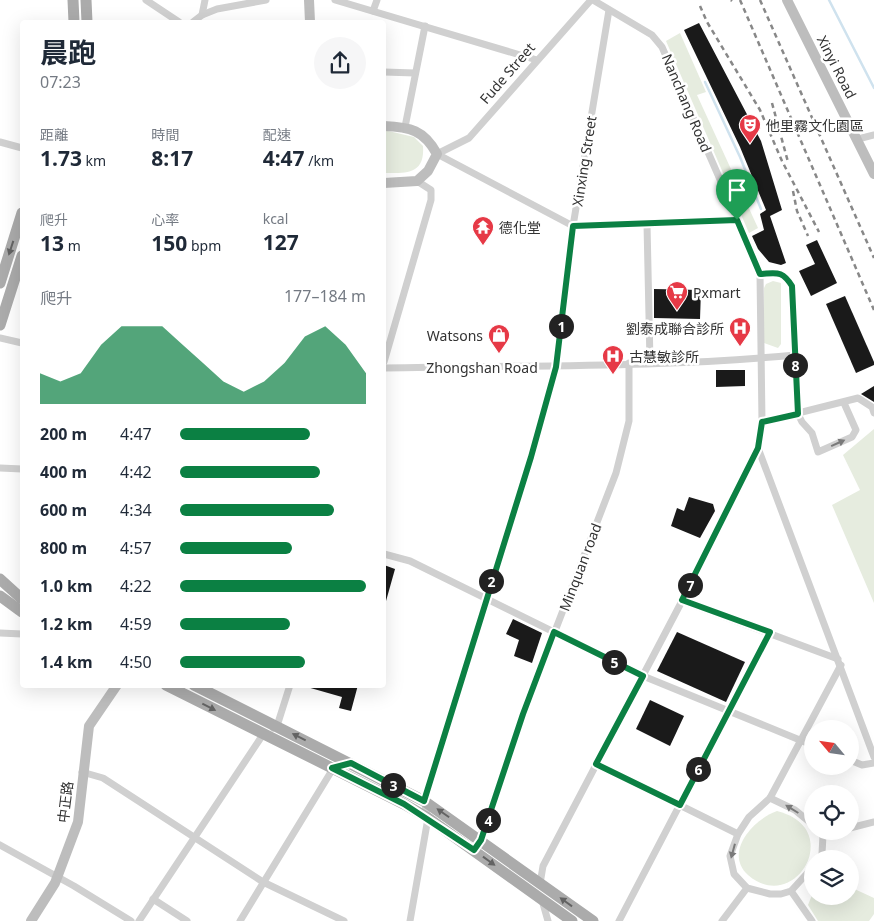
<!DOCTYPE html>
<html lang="zh-TW">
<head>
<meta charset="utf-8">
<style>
  :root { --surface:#fff; --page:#f6f6f7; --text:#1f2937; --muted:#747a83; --accent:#0b8043 }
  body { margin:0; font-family:"Noto Sans","Noto Sans TC",sans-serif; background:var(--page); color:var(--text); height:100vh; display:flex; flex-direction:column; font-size:19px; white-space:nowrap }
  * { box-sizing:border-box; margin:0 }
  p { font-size:16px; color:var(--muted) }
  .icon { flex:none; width:28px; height:28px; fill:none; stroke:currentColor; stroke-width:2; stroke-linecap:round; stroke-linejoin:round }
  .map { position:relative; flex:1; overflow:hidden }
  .panel { position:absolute; left:20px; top:20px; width:366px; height:668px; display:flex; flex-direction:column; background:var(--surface); border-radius:5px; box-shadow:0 5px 20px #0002 }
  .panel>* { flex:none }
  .needle { width:32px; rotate:299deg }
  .buttons { position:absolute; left:804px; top:720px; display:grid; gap:10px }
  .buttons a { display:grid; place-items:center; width:55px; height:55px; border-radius:50%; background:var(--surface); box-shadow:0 5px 20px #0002; font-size:25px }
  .pin { position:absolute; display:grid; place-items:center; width:42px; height:42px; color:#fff; margin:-51px -21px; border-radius:50% 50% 50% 0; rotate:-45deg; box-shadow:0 0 5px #0007 }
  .pin .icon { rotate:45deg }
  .km { position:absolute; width:25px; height:25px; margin:-12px; border-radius:50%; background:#222; color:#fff; font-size:14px; line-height:25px; text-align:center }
  .round { display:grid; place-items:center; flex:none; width:52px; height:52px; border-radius:26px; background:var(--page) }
  .headline { display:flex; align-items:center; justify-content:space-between; height:85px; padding:0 20px }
  h1 { font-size:28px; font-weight:700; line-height:38px }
  .stats { display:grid; grid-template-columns:repeat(3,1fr); gap:8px; height:85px; padding:5px 20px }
  .stats div { display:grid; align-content:center }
  .stats b { font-size:21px; font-weight:700 }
  .stats small { font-size:14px; font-weight:400 }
  .stats p { font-size:14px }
  .chart { height:140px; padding:10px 20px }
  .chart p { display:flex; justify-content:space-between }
  .chart svg { width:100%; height:90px; margin-top:5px; fill:var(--accent); opacity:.7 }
  ul { padding:0 20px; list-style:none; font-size:16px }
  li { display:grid; grid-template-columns:80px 60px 1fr; align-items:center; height:38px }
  li i { height:12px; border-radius:6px; background:var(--accent) }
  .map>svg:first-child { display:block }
  .green { fill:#e6ecdf }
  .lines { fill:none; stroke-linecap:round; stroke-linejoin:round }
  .stream { stroke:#cfe2ee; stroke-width:2.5 }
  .building { fill:#1a1a1a }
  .street { stroke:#d0d0d0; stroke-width:7 }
  .secondary { stroke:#bdbdbd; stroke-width:10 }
  .primary { stroke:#ababab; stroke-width:11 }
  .rail { stroke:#888; stroke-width:2.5; stroke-dasharray:5 4; stroke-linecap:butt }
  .oneway { fill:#636363 }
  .oneway2 { fill:#7a7a7a }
  .route-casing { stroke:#fff; stroke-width:10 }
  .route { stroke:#0b8043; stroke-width:6 }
  .labels { text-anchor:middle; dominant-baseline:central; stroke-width:5; stroke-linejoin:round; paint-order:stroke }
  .street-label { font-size:14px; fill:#333; stroke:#fff }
  .poi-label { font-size:14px; fill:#333; stroke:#fff; text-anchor:start }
</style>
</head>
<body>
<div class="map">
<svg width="874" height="921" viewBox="0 0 874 921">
  <rect width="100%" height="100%" fill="#fff"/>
  <g class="green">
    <path d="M680 33 706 92 697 95 758 228 749 233 666 41Z"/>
    <path d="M384 130 414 137 423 146C425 175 406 173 384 173Z"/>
    <path d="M773 281 781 283V344L778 348 764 343V288L766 284Z"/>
    <path d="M874 429V603L832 505 860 490 843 455Z"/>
    <path d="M777 811C846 828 795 916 748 875 723 852 754 819 777 811Z"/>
    <path d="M850 887 874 898V914L869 921H818L808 905 812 895 850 896Z"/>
  </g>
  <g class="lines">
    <g class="stream">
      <path d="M829 0 874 88"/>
      <path d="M705 82 740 157 761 209"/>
    </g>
  </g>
  <g class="building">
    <path d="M699 23 761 141 782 210 770 216 786 263 781 265 769 262 758 249 752 236 764 230 760 214 766 210 740 147 684 30Z"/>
    <path d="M817 240 837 283 811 296 799 271 815 264 806 245Z"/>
    <path d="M654 289 701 290 700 319 654 318Z"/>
    <path d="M845 296 874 362V365L856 373 826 304Z"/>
    <path d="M716 370H745V386L716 387Z"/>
    <path d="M874 386V402L861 394Z"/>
    <path d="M689 497 713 504 715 511 700 538 671 526 677 508 684 511Z"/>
    <path d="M384 565 395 569 386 601H384Z"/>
    <path d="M513 619 542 633 532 663 514 656 519 640 506 634Z"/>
    <path d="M677 632 745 662 726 702 657 671Z"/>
    <path d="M307 685H358L351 711 339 708 342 697 307 687Z"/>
    <path d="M650 700 684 716 670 746 636 729Z"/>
  </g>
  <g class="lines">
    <g class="street">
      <path d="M146 0 179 22"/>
      <path d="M335 0 537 60"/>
      <path d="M373 11 377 0"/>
      <path d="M202 15 217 9 266 0"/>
      <path d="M193 22 202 15 205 0"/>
      <path d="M384 72 415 73"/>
      <path d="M405 127 425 26"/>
      <path d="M858 139 874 135"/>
      <path d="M0 142 22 148"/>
      <path d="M437 154 573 226 737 220"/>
      <path d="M437 154 469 138 591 0"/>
      <path d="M647 224 650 362"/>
      <path d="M760 274C776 273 783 272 792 286L798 414 802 422 812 433 818 452 852 437 856 430 844 403"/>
      <path d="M0 338 22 343"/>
      <path d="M384 362 431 200V190L417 181"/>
      <path d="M384 368C521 365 659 368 795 355"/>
      <path d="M762 422 858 398 872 407 874 413"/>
      <path d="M758 448 874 757"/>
      <path d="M0 468 22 469"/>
      <path d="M384 554 410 561 643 676 812 745"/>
      <path d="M682 601 838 659"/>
      <path d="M0 633 22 634"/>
      <path d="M273 728 277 726 290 685"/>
      <path d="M850 760 862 765 874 763"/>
      <path d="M597 764 738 834"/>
      <path d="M82 772 103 778 263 882 344 921"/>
      <path d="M770 798 795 810 812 824"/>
      <path d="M850 828 874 822"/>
      <path d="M823 835 838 831"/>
      <path d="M478 844 523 714 616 473 629 421V363"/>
      <path d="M0 845 74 886 131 921"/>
      <path d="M819 859 822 854 823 835 820 831"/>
      <path d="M812 868 791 891 781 894H770L747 888 734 874 730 856 738 834 749 817 770 798 841 665"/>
      <path d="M540 884 543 866 682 601 758 448 762 422 760 274 757 264 662 47 652 35 593 0"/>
      <path d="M791 891 812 921"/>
      <path d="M153 899 187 921"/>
      <path d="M542 900 548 921"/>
      <path d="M139 921 264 733"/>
      <path d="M240 921 334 767"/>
      <path d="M410 921 428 818 424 801 531 457 555 367 573 226 609 10"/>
      <path d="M619 921 770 632"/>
      <path d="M722 921 747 888"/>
    </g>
    <g class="secondary">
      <path d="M309 0 310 22"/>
      <path d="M787 0 874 174"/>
      <path d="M384 126C410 127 424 130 437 154L428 171 417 181 384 183"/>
      <path d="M31 921 55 883 78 822 89 726 117 685"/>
    </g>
    <g class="primary">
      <path d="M73 0 74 22"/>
      <path d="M86 0 87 22"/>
      <path d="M0 283 22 213"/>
      <path d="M0 325 22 256"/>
      <path d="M0 579 22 599"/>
      <path d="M0 596 22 612"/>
      <path d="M166 685 404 804 428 818 572 921"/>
      <path d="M194 685 424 801 593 921"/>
    </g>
    <g class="rail">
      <path d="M731 0 732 1"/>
      <path d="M740 0 874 310"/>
      <path d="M760 0 874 258"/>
      <path d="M700 6 707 22 760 110 782 161 819 232"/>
      <path d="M772 103 788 162"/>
      <path d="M793 191 797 211 808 236"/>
    </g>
  </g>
  <defs><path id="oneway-solid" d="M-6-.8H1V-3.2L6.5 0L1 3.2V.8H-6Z" transform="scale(1.25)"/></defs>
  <g class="oneway">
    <use href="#oneway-solid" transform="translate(11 248) rotate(108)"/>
    <use href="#oneway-solid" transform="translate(209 707) rotate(27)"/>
    <use href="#oneway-solid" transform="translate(299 737) rotate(-153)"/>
    <use href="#oneway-solid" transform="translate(443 813) rotate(-145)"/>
    <use href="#oneway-solid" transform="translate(489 861) rotate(36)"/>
    <use href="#oneway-solid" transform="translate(566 902) rotate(-144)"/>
  </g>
  <g class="oneway2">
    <use href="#oneway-solid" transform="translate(838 443) rotate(-24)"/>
    <use href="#oneway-solid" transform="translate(792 809) rotate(-148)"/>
    <use href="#oneway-solid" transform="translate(733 851) rotate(105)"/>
  </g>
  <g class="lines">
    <g class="route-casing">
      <path id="route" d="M737 220 760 274C777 273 782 270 792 286L798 414 762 422 758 448 682 600 770 632 680 805 596 764 643 676 554 632 523 714 481 840 474 850 404 804 332 768 351 763 424 801 531 457 556 367 573 226Z"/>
    </g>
    <use href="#route" class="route"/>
  </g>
  <defs>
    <g id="theatre-pin" transform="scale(1.125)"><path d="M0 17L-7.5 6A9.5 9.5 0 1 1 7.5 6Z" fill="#e63946" stroke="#fff"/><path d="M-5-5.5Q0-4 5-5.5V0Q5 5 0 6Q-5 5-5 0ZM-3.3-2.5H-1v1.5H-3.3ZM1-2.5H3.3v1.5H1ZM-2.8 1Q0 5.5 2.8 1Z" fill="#fff"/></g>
    <g id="temple-pin" transform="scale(1.125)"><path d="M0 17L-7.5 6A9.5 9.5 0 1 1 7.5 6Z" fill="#e63946" stroke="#fff"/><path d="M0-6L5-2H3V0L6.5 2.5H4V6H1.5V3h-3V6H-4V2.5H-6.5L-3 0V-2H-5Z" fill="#fff"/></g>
    <g id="supermarket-pin" transform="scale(1.125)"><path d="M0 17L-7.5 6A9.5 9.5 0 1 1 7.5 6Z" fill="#e63946" stroke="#fff"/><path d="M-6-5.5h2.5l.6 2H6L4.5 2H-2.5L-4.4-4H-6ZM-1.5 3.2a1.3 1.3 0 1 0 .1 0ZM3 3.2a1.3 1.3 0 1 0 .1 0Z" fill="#fff"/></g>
    <g id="hospital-pin" transform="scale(1.125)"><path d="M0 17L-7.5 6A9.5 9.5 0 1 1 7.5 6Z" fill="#e63946" stroke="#fff"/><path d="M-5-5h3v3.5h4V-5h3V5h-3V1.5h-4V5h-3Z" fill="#fff"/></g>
    <g id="shop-pin" transform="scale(1.125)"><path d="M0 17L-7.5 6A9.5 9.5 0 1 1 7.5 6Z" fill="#e63946" stroke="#fff"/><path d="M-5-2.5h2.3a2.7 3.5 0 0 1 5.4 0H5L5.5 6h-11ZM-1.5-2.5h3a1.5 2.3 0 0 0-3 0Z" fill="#fff"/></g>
  </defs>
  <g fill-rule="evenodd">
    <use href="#theatre-pin" x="750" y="125"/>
    <use href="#temple-pin" x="483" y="227"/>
    <use href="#supermarket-pin" x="677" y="292"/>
    <use href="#hospital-pin" x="740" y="328"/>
    <use href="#shop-pin" x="499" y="335"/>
    <use href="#hospital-pin" x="613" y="356"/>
  </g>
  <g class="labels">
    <g class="street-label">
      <text transform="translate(837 67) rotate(63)">Xinyi Road</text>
      <text transform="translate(507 73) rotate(-49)">Fude Street</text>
      <text transform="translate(687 103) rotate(67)">Nanchang Road</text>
      <text transform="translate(584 161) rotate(-81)">Xinxing Street</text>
      <text x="482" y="367">Zhongshan Road</text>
      <text transform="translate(580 567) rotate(-69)">Minquan road</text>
      <text transform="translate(65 802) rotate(-83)">中正路</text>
    </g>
    <g class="poi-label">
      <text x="766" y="125">他里霧文化園區</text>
      <text x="499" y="227">德化堂</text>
      <text x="693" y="292">Pxmart</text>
      <text x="724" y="328" text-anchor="end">劉泰成聯合診所</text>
      <text x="483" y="335" text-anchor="end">Watsons</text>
      <text x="629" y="356">古慧敏診所</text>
    </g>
  </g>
</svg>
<div class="buttons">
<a><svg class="needle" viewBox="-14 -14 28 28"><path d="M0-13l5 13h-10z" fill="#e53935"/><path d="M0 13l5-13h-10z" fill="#747a83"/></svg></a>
<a><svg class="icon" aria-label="locate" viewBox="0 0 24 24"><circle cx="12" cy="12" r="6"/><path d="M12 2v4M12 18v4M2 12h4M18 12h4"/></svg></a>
<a><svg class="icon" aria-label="layers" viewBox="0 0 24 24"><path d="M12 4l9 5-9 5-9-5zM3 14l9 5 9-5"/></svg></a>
</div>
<div class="pin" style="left:737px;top:220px;background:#1e9e55"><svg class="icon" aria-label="arrive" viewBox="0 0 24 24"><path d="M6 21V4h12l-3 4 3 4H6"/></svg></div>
<b class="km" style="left:561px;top:326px">1</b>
<b class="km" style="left:491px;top:581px">2</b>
<b class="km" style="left:393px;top:785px">3</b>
<b class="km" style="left:488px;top:820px">4</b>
<b class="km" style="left:614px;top:662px">5</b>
<b class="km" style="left:698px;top:769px">6</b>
<b class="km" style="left:690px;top:585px">7</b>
<b class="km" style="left:795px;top:365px">8</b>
<section class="panel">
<div class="headline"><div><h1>晨跑</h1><p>07:23</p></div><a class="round"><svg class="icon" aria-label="share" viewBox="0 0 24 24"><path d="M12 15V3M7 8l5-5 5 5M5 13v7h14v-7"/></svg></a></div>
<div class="stats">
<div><p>距離</p><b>1.73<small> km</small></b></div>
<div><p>時間</p><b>8:17</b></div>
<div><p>配速</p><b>4:47<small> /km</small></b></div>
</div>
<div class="stats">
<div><p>爬升</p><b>13<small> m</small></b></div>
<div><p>心率</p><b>150<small> bpm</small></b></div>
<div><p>kcal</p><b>127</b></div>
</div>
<div class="chart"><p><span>爬升</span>177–184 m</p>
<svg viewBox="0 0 160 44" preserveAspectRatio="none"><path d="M0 44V29L10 33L20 29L30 15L40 6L50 6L60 6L70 15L80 24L90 33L100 38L110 33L120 24L130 11L140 6L150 15L160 29V44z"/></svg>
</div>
<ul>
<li><b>200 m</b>4:47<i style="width:70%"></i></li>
<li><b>400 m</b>4:42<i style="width:75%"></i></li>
<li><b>600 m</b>4:34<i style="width:83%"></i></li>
<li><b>800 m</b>4:57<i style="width:60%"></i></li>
<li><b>1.0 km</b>4:22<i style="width:100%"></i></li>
<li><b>1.2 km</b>4:59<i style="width:59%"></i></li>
<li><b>1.4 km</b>4:50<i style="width:67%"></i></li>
</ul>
</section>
</div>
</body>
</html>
